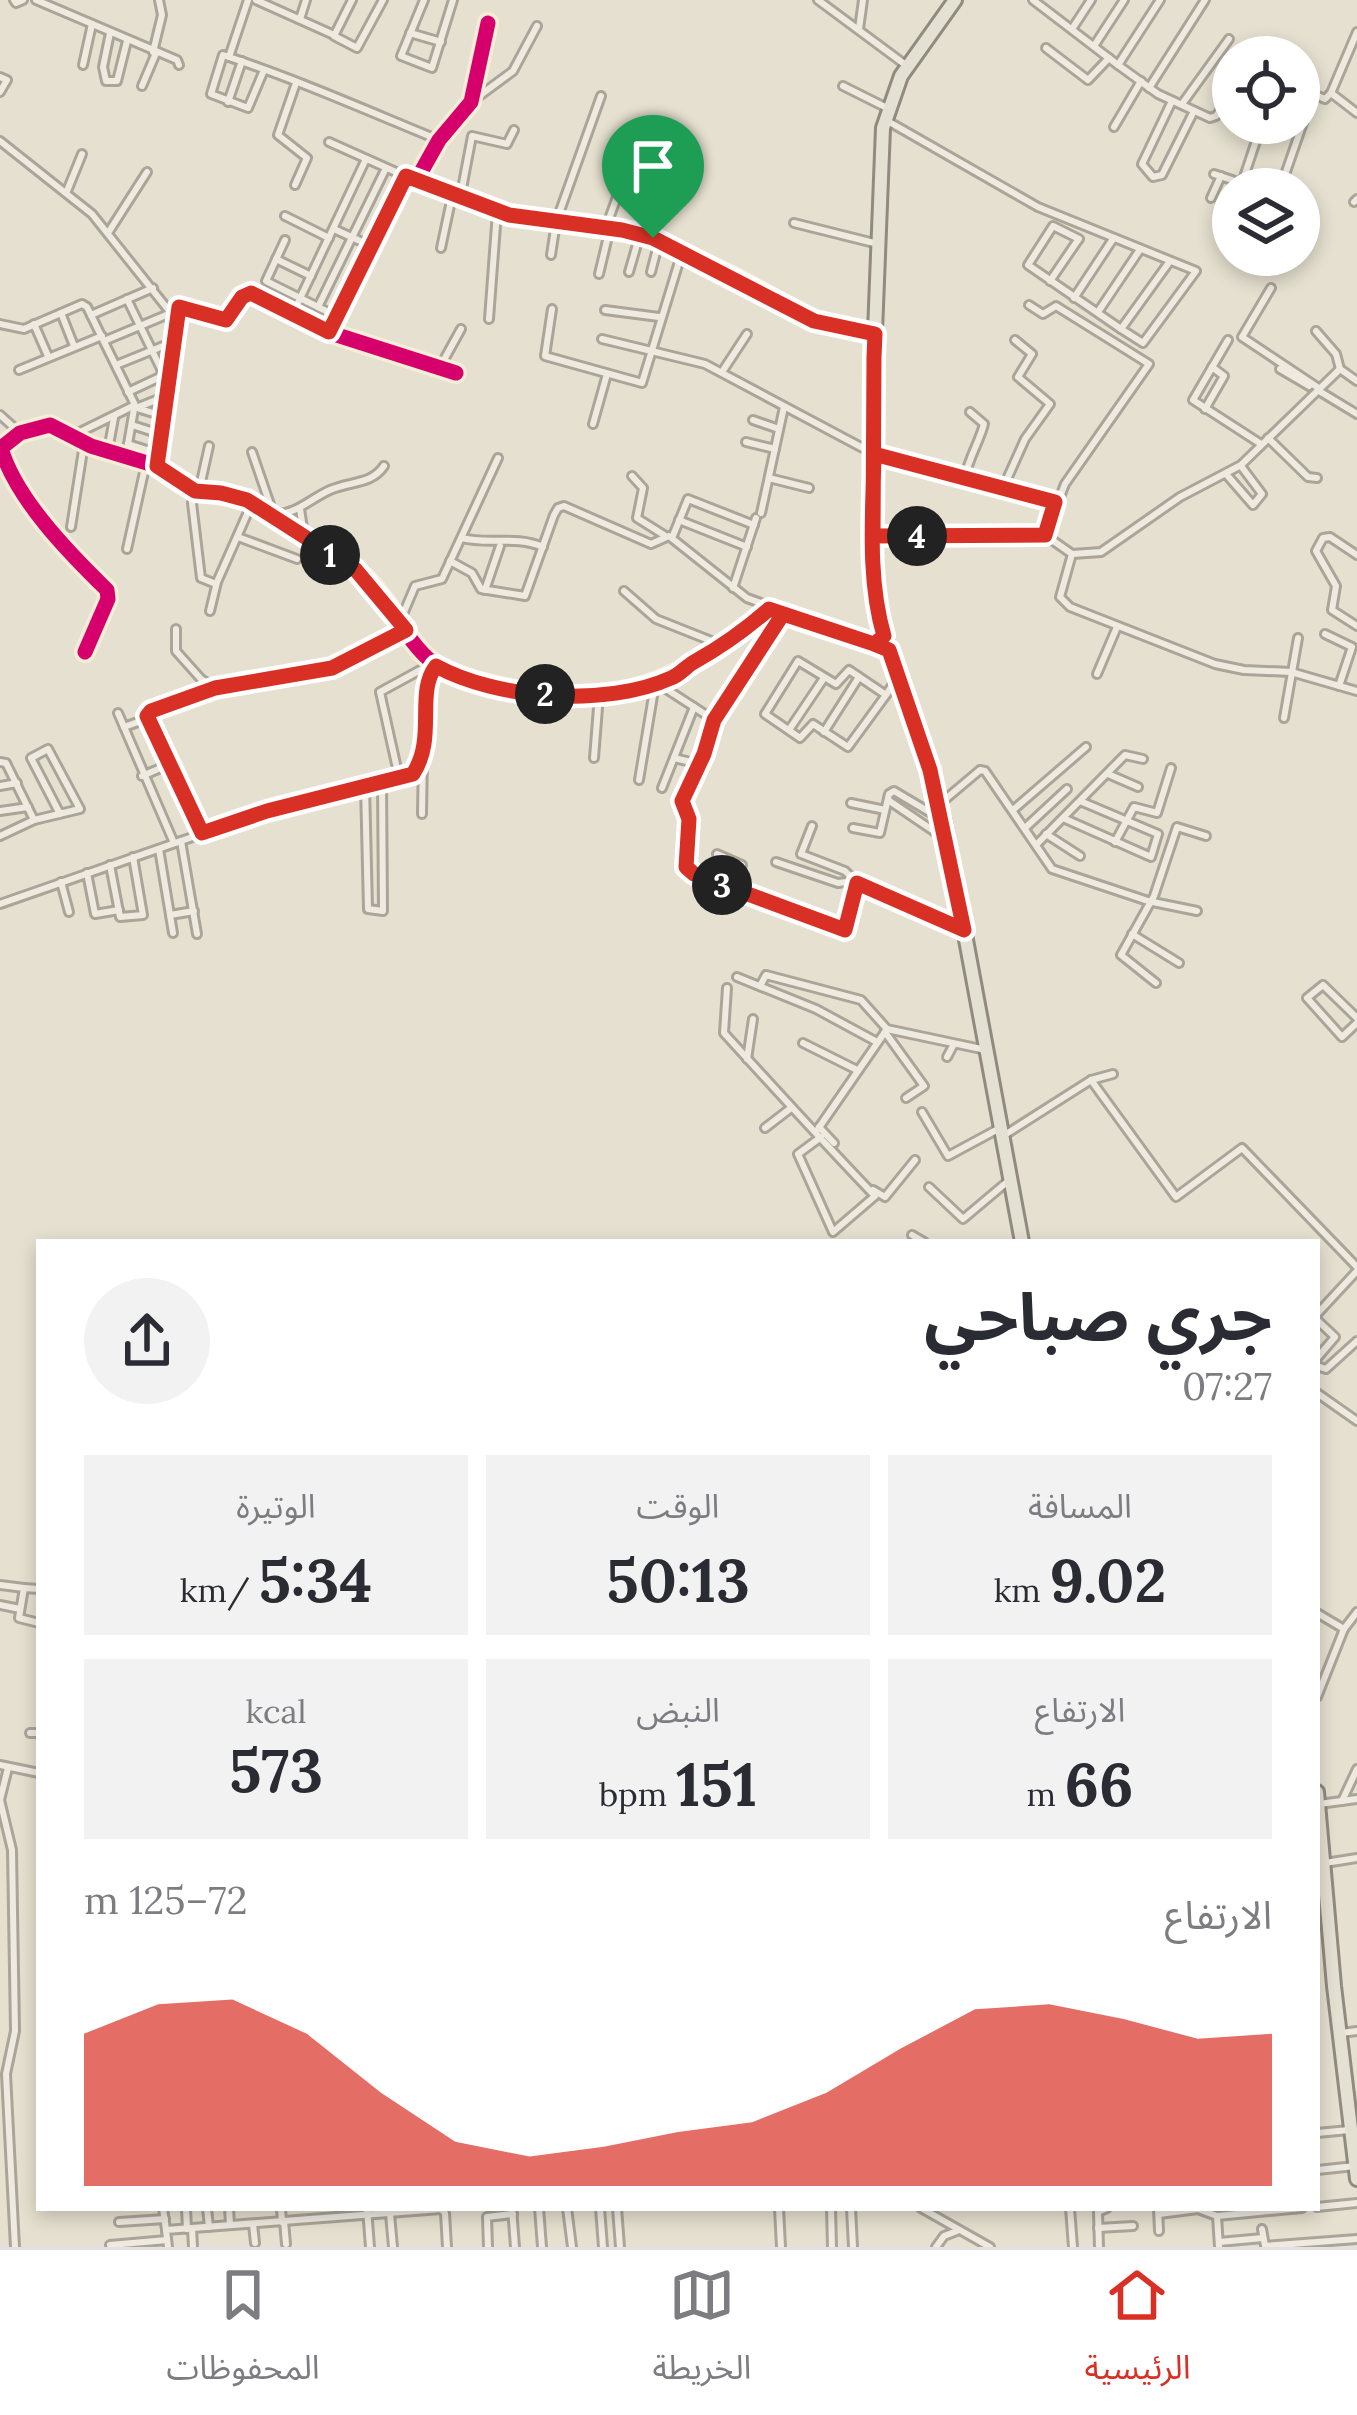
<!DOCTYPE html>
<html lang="ar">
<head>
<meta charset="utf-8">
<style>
  :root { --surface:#fff; --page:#f2f2f3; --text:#2b2b33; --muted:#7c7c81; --line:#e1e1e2; --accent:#d93025 }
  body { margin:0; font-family:Lora,"Noto Sans Arabic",serif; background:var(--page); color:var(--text); direction:rtl; height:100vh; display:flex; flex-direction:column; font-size:45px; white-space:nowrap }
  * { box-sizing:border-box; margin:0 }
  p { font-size:39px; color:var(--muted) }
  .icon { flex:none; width:66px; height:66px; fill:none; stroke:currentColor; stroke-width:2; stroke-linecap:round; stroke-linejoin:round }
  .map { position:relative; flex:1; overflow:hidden; direction:ltr }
  .sheet { position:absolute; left:36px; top:1239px; width:1284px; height:972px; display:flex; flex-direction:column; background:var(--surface); border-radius:0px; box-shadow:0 6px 18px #0003; direction:rtl }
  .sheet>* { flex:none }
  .tools { position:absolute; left:1212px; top:36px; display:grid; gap:24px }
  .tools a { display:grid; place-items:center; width:108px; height:108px; border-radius:50%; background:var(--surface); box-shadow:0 6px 18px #0003; font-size:60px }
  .pin { position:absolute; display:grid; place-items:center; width:102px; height:102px; color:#fff; margin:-123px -51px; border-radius:50% 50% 50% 0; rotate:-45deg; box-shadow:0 0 12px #0007 }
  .pin .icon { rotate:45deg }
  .km { position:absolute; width:60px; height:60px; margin:-30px; border-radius:50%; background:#222; color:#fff; font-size:33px; line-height:60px; text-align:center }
  .round { display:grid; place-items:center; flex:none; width:126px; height:126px; border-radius:63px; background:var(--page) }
  .headline { display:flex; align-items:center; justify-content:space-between; height:204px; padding:0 48px }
  h1 { font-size:66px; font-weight:700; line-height:90px }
  .stats { display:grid; grid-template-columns:repeat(3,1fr); gap:18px; height:204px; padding:12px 48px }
  .stats div { display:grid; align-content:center; border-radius:0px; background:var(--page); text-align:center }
  .stats b { font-size:60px; font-weight:700 }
  .stats small { font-size:33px; font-weight:400 }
  .stats p { font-size:33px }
  .chart { height:336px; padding:24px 48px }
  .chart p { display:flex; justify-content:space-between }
  .chart svg { width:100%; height:216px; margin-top:12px; fill:var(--accent); opacity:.7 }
  .dock { display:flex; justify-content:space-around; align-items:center; height:168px; border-top:3px solid var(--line); background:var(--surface); font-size:33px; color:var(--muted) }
  .dock a { display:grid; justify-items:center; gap:6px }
  .dock .selected { color:var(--accent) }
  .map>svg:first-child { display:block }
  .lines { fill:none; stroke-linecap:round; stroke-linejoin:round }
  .street-casing { stroke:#aaa598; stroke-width:12 }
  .primary-casing { stroke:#908a7f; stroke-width:18 }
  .street { stroke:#eeeae0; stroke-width:6 }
  .primary { stroke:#e4e0d2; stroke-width:12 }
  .cycleway-casing { stroke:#f5eed6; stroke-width:22 }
  .cycleway { stroke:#d6006c; stroke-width:15 }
  .route-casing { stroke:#fff; stroke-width:24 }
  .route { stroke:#d93025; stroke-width:15 }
</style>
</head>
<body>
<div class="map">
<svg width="1357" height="2247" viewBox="0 0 1357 2247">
  <rect width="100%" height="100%" fill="#e5e0cf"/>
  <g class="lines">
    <g class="street-casing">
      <g id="street">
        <path d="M14 0 16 3 23 0"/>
        <path d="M36 0 177 60 179 65"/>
        <path d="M256 0 334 35"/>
        <path d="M352 0 334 36 357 48 383 0"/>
        <path d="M424 0 401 56 432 68 453 0"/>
        <path d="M818 0 907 66"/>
        <path d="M1033 0 1118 65 1160 0"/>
        <path d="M300 19 306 0"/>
        <path d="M488 23 471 102 439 140 416 181 509 215 645 235 740 280 814 321 875 334"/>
        <path d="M859 29 863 0"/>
        <path d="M1072 29 1091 0"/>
        <path d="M110 33 103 67 106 81H117L127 41"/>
        <path d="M410 33 441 42"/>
        <path d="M1094 46 1124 0"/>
        <path d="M1046 48 1088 80 1109 58"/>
        <path d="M153 52 162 15 159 0"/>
        <path d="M1241 54 1245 57"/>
        <path d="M229 57 248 0"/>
        <path d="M83 65 92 24"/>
        <path d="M1118 65 1158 94 1210 118 1216 116 1233 93"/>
        <path d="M264 70 248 108 211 94 223 55C296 79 368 111 439 140"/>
        <path d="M0 77 7 80 0 92"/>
        <path d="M142 86 156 53"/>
        <path d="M843 86 887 108"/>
        <path d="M1149 88 1205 0"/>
        <path d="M1331 93 1357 32"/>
        <path d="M1313 94 1325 99 1331 93 1357 113"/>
        <path d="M1172 101 1142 164 1153 177 1162 175 1194 111"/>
        <path d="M228 102 242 61"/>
        <path d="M471 102 513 71 537 26"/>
        <path d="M1182 104 1229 39"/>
        <path d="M884 119 1038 207 1196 271 1143 343 1121 329 1170 261"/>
        <path d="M1114 127 1141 81"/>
        <path d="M0 141 92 214 174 317"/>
        <path d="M329 142 416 181"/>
        <path d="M1214 174 1259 189"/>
        <path d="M1242 183 1262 123"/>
        <path d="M295 185 307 158 278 135 296 83"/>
        <path d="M1280 189 1313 94 1299 87"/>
        <path d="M67 191 82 154"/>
        <path d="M1211 198 1221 176"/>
        <path d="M460 199 472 136 507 144 514 130"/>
        <path d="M1354 202 1357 199"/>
        <path d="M285 216 329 238"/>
        <path d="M794 223 878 244"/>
        <path d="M606 227 625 175"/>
        <path d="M334 229 371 246"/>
        <path d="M108 233 147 172"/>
        <path d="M1079 239 1053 226 1028 265 1121 329"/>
        <path d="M285 240 266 281 338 317"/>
        <path d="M441 248 452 196"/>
        <path d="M551 255 556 222 601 96"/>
        <path d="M276 259 311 276"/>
        <path d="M629 272 640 234"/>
        <path d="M651 272 659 241"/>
        <path d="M599 274 610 228"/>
        <path d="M1050 281 1078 240"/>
        <path d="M1271 288 1242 337 1320 389"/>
        <path d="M1074 298 1113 239"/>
        <path d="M127 299 162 371 160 377 128 392"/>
        <path d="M1029 305 1043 314 1056 306 1149 364 1065 484 1045 535"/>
        <path d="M296 307 366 159"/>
        <path d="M318 307 386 168"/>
        <path d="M552 309 545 356 642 383 682 252"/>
        <path d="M605 310 659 317"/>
        <path d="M1098 312 1139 251"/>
        <path d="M61 313 74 346"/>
        <path d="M91 315 153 288"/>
        <path d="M489 319 497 212"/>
        <path d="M0 324 24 329 82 304 87 307 135 405 72 436"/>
        <path d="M34 324 48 356"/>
        <path d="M1316 331 1336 354 1340 369 1357 381"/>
        <path d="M329 332 406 177"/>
        <path d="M602 339 705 364 874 454 1003 488 1025 439 1050 404 1018 377 1032 354 1015 340"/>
        <path d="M1228 340 1193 400 1261 444"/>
        <path d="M104 341 171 313"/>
        <path d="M116 365 173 342"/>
        <path d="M440 367 461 329"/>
        <path d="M1280 369 1309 386"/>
        <path d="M19 370 102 336"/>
        <path d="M722 372 747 334"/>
        <path d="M1319 391 1357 414"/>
        <path d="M136 408 166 396"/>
        <path d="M140 409 160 415"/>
        <path d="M1205 409 1224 376 1212 367"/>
        <path d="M0 415 20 433"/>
        <path d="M753 420 779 429"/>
        <path d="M593 424 607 374"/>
        <path d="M132 425 160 434"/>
        <path d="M1268 438 1308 477 1317 478"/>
        <path d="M746 442 775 449"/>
        <path d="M128 444 156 453"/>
        <path d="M109 445 114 418"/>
        <path d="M127 450 134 409"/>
        <path d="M252 452 274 516"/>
        <path d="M158 466C169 474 182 487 196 491 214 496 231 493 249 502 284 519 316 545 350 566 389 590 400 636 432 663 451 677 479 682 501 687 614 713 685 682 769 609"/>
        <path d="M1226 474 1253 505 1262 494 1241 466"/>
        <path d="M632 476 643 488 637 518 664 535"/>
        <path d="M965 477C969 457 979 443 984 424L970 412"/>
        <path d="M769 478 809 488"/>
        <path d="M1003 488 1055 503"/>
        <path d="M195 491 192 503 201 578 216 584"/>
        <path d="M199 491 209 446"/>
        <path d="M300 509 304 535"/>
        <path d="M761 513 784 407"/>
        <path d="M275 515C298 513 310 499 330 490 350 481 371 485 384 466"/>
        <path d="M679 520 747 547"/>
        <path d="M71 527 84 444"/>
        <path d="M873 536 1045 535 1072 554 1060 597 1070 607 1215 664 1244 670 1291 672 1357 691"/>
        <path d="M238 537 297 559"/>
        <path d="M462 538C489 545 515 535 543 547"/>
        <path d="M672 538 688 499 754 525"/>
        <path d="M127 549 146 463"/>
        <path d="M1072 554 1101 552 1180 497 1241 465 1340 369"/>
        <path d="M1357 555 1330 537 1323 538 1316 551 1336 586 1332 610 1357 626"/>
        <path d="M450 561 472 573 481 589 525 596 554 515 558 508 564 506 651 544 669 536 747 598 886 649"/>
        <path d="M733 588 756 518"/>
        <path d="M485 590 500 546"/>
        <path d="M624 591 656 619 724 646"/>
        <path d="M210 611 217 582 252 503"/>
        <path d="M783 614 714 720 708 745 681 805 689 819 686 867 709 880 845 930 857 883 962 929"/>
        <path d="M401 619 415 586 442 579 498 458"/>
        <path d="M176 629V651L201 679 214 687"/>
        <path d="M1325 634 1352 647 1339 686"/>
        <path d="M85 652 108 599 107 590C69 553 16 499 1 448L20 433 50 425 91 446 157 466 179 307 227 319 242 297 251 293 337 335 456 373"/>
        <path d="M1097 674 1117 627"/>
        <path d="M657 683 714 720"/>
        <path d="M886 695 848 747 813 724 800 738 765 714 798 661 836 684 849 670 886 695 897 678"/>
        <path d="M118 713 174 843"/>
        <path d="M147 716 151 711 215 688 332 667 406 630"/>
        <path d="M1284 718 1298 638"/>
        <path d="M124 727 149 718 202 833"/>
        <path d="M789 730 824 678"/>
        <path d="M824 732 859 677"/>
        <path d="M594 758 599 695"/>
        <path d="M674 758 699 764"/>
        <path d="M0 762 6 763 34 820"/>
        <path d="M396 764 380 692 424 668H435"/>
        <path d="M1108 774 1138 787"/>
        <path d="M142 776 170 764"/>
        <path d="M639 780 655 684"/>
        <path d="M365 785 368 909 383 911 382 781"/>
        <path d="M0 786 17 783"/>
        <path d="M662 788 694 707"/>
        <path d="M888 800 944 838"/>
        <path d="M942 802 980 770 985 771 1052 869 1148 901 1197 911"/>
        <path d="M851 803 885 810"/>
        <path d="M1013 810 1086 747"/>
        <path d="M0 811 28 807"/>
        <path d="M422 814 423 757 429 720 426 682 436 666"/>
        <path d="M1063 818 1151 857 1158 834 1080 801"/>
        <path d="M812 826 801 854 845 871 857 883"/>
        <path d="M853 828 880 833 889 794 894 791 941 819"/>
        <path d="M1025 828 1067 789"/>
        <path d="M1046 834 1080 856"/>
        <path d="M0 836 34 820 80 809 48 749 31 758 60 814"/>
        <path d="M181 841 197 934"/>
        <path d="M1115 842 1134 807 1157 813 1171 768"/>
        <path d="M1036 845 1125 755 1143 759"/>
        <path d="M159 849 173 933"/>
        <path d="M717 854 742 865 733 889"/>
        <path d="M776 862 838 883 855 881"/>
        <path d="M110 865 120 917 143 915 133 857"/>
        <path d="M87 873 95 914 119 910"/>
        <path d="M61 882 69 912"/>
        <path d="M0 904 267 811 411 775 423 757"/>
        <path d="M170 915 194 911"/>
        <path d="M1132 934 1179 963"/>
        <path d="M737 977 816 1009 877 1042"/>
        <path d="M1156 983 1121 955 1154 896 1177 827 1206 836"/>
        <path d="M760 986 766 975 861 1000 887 1029 986 1050"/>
        <path d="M727 988 724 1033C774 1088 824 1143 875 1196L833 1232 798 1154 821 1137"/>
        <path d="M1357 1018 1323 985 1307 998 1342 1037 1357 1023"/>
        <path d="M885 1032 924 1086 906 1098"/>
        <path d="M803 1043 857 1070"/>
        <path d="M947 1057 954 1044"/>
        <path d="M747 1059 753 1019"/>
        <path d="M1091 1080 1176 1197 1242 1148 1357 1267"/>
        <path d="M922 1112 948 1156 1000 1128"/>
        <path d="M819 1127 834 1143"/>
        <path d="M765 1128 791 1108"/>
        <path d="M818 1129 887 1029"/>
        <path d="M1003 1136 1091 1080 1113 1074"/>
        <path d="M929 1187 963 1219 1007 1182"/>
        <path d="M873 1190 885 1197 915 1160"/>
        <path d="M912 1235 924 1242"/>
        <path d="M1317 1314 1356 1272"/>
        <path d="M1317 1320 1335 1337 1317 1358"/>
        <path d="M1317 1366 1326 1369 1357 1341"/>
        <path d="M1317 1393 1357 1421"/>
        <path d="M0 1585 24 1588 19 1618 39 1623"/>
        <path d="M24 1588 39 1589"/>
        <path d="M0 1605 20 1609"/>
        <path d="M1317 1613 1344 1629 1357 1612"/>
        <path d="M1317 1697 1344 1629"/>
        <path d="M30 1733H39"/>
        <path d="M0 1765 39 1773"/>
        <path d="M8 1768 0 1800 12 1850 15 2031 6 2074 15 2247"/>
        <path d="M1342 1801 1357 1769"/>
        <path d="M1319 1804 1357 1799"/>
        <path d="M1325 1863 1357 1858"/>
        <path d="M1341 2033 1357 2031"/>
        <path d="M1317 2133 1349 2130"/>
        <path d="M1317 2170 1355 2166"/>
        <path d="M1317 2207 1357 2203"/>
        <path d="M163 2208 166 2230"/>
        <path d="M186 2208 187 2229"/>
        <path d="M207 2208 209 2227"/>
        <path d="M229 2208 230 2225"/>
        <path d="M281 2208 282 2222"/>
        <path d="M367 2208 370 2247"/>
        <path d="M512 2208 515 2247"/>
        <path d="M539 2208 542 2247"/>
        <path d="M567 2208 572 2247"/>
        <path d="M600 2208 603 2247"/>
        <path d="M617 2208 620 2247"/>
        <path d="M779 2208 781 2247"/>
        <path d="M831 2208 832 2247"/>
        <path d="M851 2208 853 2247"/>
        <path d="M921 2208 990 2247"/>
        <path d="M1070 2208 1073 2247"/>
        <path d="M1158 2208 1159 2231"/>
        <path d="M390 2214 393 2247"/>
        <path d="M1159 2214 1198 2209 1217 2216"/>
        <path d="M284 2221 286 2244"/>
        <path d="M119 2222 165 2219"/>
        <path d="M253 2224 255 2243"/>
        <path d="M192 2228 193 2247"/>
        <path d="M1098 2228 1133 2226"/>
        <path d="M1262 2229 1265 2246 1357 2239"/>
        <path d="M1219 2242 1263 2238"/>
        <path d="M110 2245 167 2240"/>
        <path d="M168 2247 166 2230 441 2209 445 2213 447 2247"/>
        <path d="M488 2247 487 2217 513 2214"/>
        <path d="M936 2247 944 2236 957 2231"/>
        <path d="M1099 2247 1098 2212 1107 2208"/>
        <path d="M1219 2247 1217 2216 1302 2208"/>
      </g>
    </g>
    <g class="primary-casing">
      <g id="primary">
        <path d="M955 0 901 76 883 128 874 357 873 564 880 622 916 723 944 821 1022 1242"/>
        <path d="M1317 1792 1334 1986 1357 2179"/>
      </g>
    </g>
    <use href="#street" class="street"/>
    <use href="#primary" class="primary"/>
    <g class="cycleway-casing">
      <g id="cycleway">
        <path d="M488 23 471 102 439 140 416 181 509 215 645 235 740 280 814 321 876 334"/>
        <path d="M157 466C168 474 182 487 195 491 213 496 231 493 249 501 274 513 295 532 318 547 330 556 345 562 357 571 390 596 402 638 432 662 450 677 478 681 501 687 613 713 685 682 769 609"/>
        <path d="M85 652 108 599 107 590C69 553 16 499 1 448L20 433 50 425 91 446 157 466 179 307 227 319 242 297 251 293 337 335 456 373"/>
      </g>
    </g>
    <use href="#cycleway" class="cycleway"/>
  </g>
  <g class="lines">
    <g class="route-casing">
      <path id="route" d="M653 238 622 230 509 215 406 176 329 332 251 293 242 297 226 320 179 307 157 466 195 491 221 493 247 500 355 569 406 630 332 668 215 688 151 711 147 716 202 833 267 811 413 774C437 737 415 693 436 666 498 700 607 707 671 678 680 675 685 667 694 662 721 647 745 630 769 609L874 644 889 650 930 770 964 930 857 883 845 930 694 874 686 867 689 819 682 801 704 754 714 720 783 614 874 644 884 636C867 578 873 514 874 454L1055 502 1045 535 873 536 874 357 875 334 814 321 653 238"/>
    </g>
    <use href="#route" class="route"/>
  </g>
</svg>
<div class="tools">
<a><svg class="icon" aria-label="locate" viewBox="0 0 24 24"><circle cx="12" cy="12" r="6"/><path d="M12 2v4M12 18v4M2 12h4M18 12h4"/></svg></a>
<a><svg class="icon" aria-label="layers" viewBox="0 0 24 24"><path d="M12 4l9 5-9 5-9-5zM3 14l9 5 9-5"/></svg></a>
</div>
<div class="pin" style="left:653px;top:238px;background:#1e9e55"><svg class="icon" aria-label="arrive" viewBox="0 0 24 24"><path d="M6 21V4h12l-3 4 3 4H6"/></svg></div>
<b class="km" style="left:330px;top:555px">1</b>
<b class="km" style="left:545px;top:694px">2</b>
<b class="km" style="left:722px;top:885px">3</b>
<b class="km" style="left:917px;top:536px">4</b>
<section class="sheet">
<div class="headline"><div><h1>جري صباحي</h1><p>07:27</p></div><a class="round"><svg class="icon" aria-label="share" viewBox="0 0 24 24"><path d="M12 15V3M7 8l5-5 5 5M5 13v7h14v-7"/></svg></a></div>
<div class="stats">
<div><p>المسافة</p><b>9.02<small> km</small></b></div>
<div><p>الوقت</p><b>50:13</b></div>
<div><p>الوتيرة</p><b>5:34<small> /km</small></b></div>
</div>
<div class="stats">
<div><p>الارتفاع</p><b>66<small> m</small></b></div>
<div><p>النبض</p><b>151<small> bpm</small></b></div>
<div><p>kcal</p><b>573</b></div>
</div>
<div class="chart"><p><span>الارتفاع</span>72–125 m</p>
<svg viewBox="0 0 160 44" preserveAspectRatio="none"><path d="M0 44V13L10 7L20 6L30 13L40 25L50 35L60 38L70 36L80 33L90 31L100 25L110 16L120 8L130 7L140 10L150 14L160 13V44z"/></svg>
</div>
</section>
</div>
<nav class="dock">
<a class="selected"><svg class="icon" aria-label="home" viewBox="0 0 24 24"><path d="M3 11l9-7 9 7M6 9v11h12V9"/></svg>الرئيسية</a>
<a><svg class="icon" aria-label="map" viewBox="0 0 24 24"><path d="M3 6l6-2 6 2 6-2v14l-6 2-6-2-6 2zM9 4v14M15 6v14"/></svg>الخريطة</a>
<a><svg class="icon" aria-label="saved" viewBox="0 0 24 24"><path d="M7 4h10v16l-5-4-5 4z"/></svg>المحفوظات</a>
</nav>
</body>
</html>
